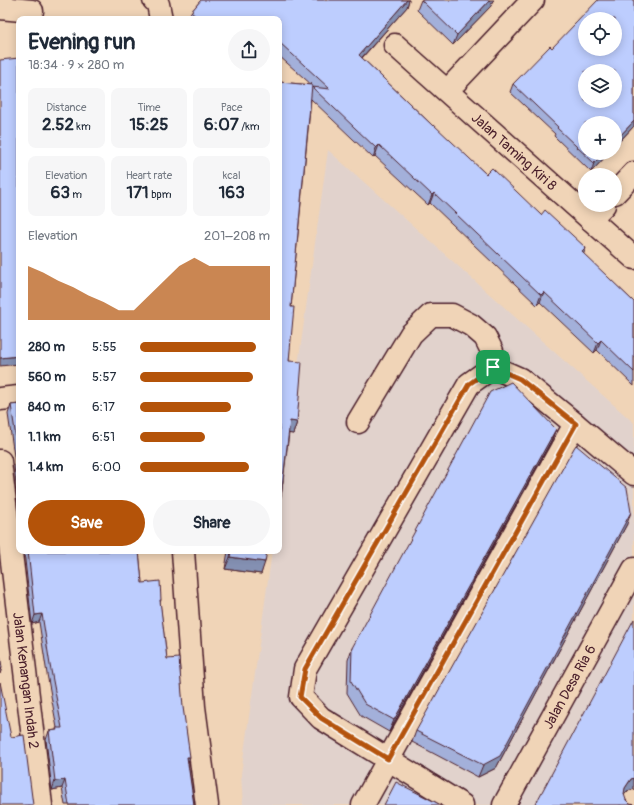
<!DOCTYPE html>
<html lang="en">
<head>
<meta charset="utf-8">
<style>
  :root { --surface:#fff; --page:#f6f6f7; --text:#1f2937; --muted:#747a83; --accent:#b45309 }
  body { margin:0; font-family:Pangolin,sans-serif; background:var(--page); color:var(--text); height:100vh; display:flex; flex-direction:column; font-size:15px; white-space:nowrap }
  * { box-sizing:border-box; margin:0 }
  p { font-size:13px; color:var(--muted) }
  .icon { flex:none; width:22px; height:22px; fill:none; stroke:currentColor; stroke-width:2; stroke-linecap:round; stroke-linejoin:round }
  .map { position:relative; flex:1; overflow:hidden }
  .panel { position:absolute; left:16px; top:16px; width:266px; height:538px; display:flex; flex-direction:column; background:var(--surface); border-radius:8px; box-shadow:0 2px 10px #0003 }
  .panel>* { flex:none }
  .fabs { position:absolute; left:578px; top:12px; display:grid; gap:8px }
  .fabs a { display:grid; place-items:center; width:44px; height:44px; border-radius:50%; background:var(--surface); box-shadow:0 2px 10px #0003; font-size:20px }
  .pin { position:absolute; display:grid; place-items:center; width:34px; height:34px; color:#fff; margin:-17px; border-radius:8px; box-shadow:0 2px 6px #0006 }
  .round { display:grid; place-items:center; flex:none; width:42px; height:42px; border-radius:21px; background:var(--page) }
  .overview { display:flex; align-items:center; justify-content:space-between; height:68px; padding:0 12px }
  h1 { font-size:22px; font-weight:700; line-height:30px }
  .metrics { display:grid; grid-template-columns:repeat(3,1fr); gap:6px; height:68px; padding:4px 12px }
  .metrics div { display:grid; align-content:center; border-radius:8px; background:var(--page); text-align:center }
  .metrics b { font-size:17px; font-weight:700 }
  .metrics small { font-size:11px; font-weight:400 }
  .metrics p { font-size:11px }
  .chart { height:112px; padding:8px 12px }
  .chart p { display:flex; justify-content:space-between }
  .chart svg { width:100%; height:72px; margin-top:4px; fill:var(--accent); opacity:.7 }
  .primary-button { display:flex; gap:8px; margin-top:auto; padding:8px 12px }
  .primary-button a { flex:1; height:46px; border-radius:24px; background:var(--accent); color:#fff; font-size:16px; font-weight:700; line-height:46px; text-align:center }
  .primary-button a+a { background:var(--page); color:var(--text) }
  ul { padding:0 12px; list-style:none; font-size:13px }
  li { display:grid; grid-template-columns:64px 48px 1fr; align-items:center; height:30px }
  li i { height:10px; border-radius:5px; background:var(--accent) }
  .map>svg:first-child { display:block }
  .built { fill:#e1d2cc }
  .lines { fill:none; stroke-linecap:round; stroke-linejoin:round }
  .minor-casing { stroke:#4a1f2b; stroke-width:25 }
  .minor { stroke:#f0d4b7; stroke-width:22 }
  .wall { fill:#a3b0da; stroke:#4a1f2b }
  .shaded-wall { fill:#8490b2; stroke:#4a1f2b }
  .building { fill:#bdcdfe; stroke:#4a1f2b; fill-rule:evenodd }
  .route-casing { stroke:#fff; stroke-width:8 }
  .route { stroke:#b45309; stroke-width:5 }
  .labels { text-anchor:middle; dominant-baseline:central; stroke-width:4; stroke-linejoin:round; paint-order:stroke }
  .street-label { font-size:14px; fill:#4a1f2b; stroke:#f0d4b7 }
</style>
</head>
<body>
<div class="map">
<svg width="634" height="805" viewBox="0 0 634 805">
  <rect width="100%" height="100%" fill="#f0d4b7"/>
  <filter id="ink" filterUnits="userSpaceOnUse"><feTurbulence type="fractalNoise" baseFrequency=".025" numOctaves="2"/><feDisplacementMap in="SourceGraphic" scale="8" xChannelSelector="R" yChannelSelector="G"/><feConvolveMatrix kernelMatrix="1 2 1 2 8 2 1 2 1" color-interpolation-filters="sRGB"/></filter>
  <g filter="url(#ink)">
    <path class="built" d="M328 150 634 423V805H243L241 774 272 551H279V501Z"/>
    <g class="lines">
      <g class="minor-casing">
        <g id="minor">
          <path d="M154 0 158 4 161 19"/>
          <path d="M0 8 32 11"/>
          <path id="s1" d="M395 45 634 258"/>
          <path d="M447 91 533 0"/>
          <path d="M615 193 634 173"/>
          <path d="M590 219 604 205"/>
          <path d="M493 367 520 379 575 424 634 474"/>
          <path d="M0 399 19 397"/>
          <path d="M358 422 411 334 431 315H452L471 325 485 337 492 351 493 367"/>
          <path id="s2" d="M0 461 41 805"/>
          <path d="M183 551 194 707 207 805"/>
          <path d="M363 805 575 424"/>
          <path d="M462 805 321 718 301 697 305 669 469 384 493 367"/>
          <path id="s3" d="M504 805 634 569"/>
          <path d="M632 805 634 801"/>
        </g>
      </g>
      <use href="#minor" class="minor"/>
    </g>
    <g class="wall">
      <path d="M201 0H409L407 7 362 58 433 126 486 174 541 215 583 254 634 302V386L597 350 594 353 540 302 537 305 430 203 428 205 375 156 373 158 311 99 291 307 289 361 297 422 293 434 289 433 281 497 279 501V82L312 85 279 56V19H188L191 12Z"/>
      <path d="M421 0 492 2 491 6 453 45 417 10Z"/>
      <path d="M634 0V126L591 172 554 136 555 134 510 92 513 84 552 48Z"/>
      <path d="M19 404V511L14 466 15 463 8 414 11 405Z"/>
      <path d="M556 429 551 441 389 732 361 716 347 693 348 660 352 648Z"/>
      <path d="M627 524 496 768 478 777 412 742 416 731Z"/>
      <path d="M24 551H139L142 583 161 600 160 603 167 659 188 763 194 805H65L62 788 52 790 46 740 49 731 56 730 57 728 47 674 39 622 32 624Z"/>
      <path d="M228 551H267L261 574 225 569Z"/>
    </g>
    <g class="shaded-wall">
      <path d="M407 0H409L407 7 355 65 359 55Z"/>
      <path d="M490 0H494L492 2 491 6 453 45 457 35Z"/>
      <path d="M634 121V126L615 146V141Z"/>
      <path d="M379 145 375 156 373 158 376 148Z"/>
      <path d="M604 153H609L591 172 594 163Z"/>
      <path d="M434 193 430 203 428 205 432 195Z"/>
      <path d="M586 248 582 258V252Z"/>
      <path d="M544 292 540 302 537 305 541 295Z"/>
      <path d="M601 340 597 350 594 353 598 343Z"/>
      <path d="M19 356V364L0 366V358Z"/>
      <path d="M290 421 297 422 293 434 286 433Z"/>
      <path d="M556 429 551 441 389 732 394 720Z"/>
      <path d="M631 512 627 524 496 768 478 777 483 765Z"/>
      <path d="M230 557 265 562 261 574 225 569Z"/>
      <path d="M42 614 39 622 32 624 35 615Z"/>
      <path d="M2 668 0 674V669Z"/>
      <path d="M187 757H190L187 765Z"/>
      <path d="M634 778V789L627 791 621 799 625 788 631 779Z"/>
      <path d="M65 780 62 788 52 790 55 781Z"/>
    </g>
    <g class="building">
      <path d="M201 0H407L359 55 433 126 434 125 486 174 492 168 541 215 545 210 586 248 582 252 634 302V372L601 340 598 343 544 292 541 295 434 193 432 195 379 145 376 148 312 87 330 89 279 42V19H199L191 12Z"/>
      <path d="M421 0H490L457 35Z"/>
      <path d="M598 0H634V121L615 141V123H585V153H604L594 163 557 128 558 127 513 84 550 46 552 48ZM585 19H615V49H585ZM585 71H615V101H585Z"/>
      <path d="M19 58V356L0 358V60Z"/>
      <path d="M279 82 312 85 291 307H294L289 361 302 362 297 422 290 421 281 497H279Z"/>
      <path d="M511 382 556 429 394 720 365 704 351 681 352 648 490 392Z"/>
      <path d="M19 404V476L17 457H19L11 405Z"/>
      <path d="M576 445 627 488 631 512 500 756 483 765 416 731 574 448Z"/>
      <path d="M28 551H139L142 583 160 581 161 600H160L167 659 179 658 183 707 190 757H187L194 805H69L65 780 55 781 49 731 57 730 56 728H62L50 665 42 614 35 615Z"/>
      <path d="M231 551H267L265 562 230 557Z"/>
      <path d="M634 619V778L631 779 625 788 624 794 626 800 630 804 634 805H535Z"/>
      <path d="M0 653 2 668 0 669Z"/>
      <path d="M0 682 11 737 24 735 33 805H0Z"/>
      <path d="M396 782 441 805H384Z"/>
    </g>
  </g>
  <g class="lines" filter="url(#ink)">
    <g class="route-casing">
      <path id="route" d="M493 367 520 379 576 424 388 759 321 718 300 697 305 669 469 384Z"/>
    </g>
    <use href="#route" class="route"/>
  </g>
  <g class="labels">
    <g class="street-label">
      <text stroke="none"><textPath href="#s1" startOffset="160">Jalan Taming Kiri 8</textPath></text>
      <text stroke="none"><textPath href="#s2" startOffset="221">Jalan Kenangan Indah 2</textPath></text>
      <text stroke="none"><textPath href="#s3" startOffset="135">Jalan Desa Ria 6</textPath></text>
    </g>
  </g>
</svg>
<div class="fabs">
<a><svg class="icon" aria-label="locate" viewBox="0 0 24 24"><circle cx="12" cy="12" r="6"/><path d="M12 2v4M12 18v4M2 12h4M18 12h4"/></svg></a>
<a><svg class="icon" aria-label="layers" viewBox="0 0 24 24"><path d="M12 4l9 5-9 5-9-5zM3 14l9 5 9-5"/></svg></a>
<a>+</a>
<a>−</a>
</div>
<div class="pin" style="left:493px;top:367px;background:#1e9e55"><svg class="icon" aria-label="arrive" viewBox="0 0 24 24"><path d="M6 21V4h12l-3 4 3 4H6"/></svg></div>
<section class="panel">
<div class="overview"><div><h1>Evening run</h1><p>18:34 · 9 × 280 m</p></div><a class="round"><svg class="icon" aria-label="share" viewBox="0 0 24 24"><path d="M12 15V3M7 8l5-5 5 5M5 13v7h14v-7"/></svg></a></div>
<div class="metrics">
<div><p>Distance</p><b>2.52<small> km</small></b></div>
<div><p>Time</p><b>15:25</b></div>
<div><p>Pace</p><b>6:07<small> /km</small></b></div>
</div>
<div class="metrics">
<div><p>Elevation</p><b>63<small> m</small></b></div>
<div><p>Heart rate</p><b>171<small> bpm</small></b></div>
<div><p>kcal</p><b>163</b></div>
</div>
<div class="chart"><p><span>Elevation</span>201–208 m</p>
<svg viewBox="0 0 160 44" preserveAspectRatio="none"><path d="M0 44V11L10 15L20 20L30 24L40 29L50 33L60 38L70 38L80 29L90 20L100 11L110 6L120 11L130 11L140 11L150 11L160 11V44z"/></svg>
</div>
<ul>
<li><b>280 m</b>5:55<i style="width:89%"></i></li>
<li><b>560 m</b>5:57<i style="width:87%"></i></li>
<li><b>840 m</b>6:17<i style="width:70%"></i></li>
<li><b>1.1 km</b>6:51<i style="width:50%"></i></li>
<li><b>1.4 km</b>6:00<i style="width:84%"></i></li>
</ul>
<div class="primary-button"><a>Save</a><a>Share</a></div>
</section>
</div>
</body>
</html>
